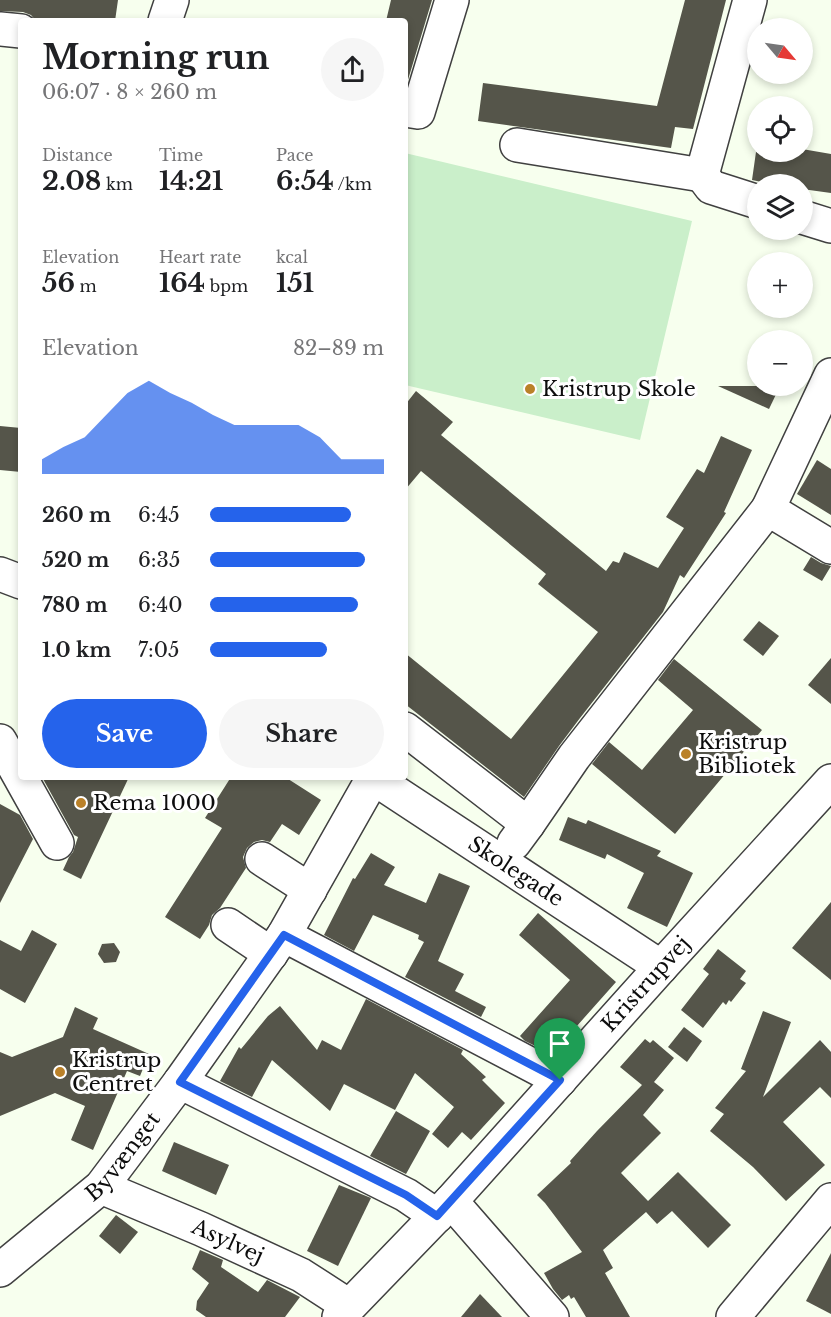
<!DOCTYPE html>
<html lang="en">
<head>
<meta charset="utf-8">
<style>
  :root { --surface:#fff; --page:#f6f6f6; --text:#202124; --muted:#757577; --accent:#2563eb }
  body { margin:0; font-family:"Libre Baskerville",serif; background:var(--page); color:var(--text); height:100vh; display:flex; flex-direction:column; font-size:22px; white-space:nowrap }
  * { box-sizing:border-box; margin:0 }
  p { font-size:20px; color:var(--muted) }
  .icon { flex:none; width:33px; height:33px; fill:none; stroke:currentColor; stroke-width:2; stroke-linecap:round; stroke-linejoin:round }
  .map { position:relative; flex:1; overflow:hidden }
  .side { position:absolute; left:18px; top:18px; width:390px; height:762px; display:flex; flex-direction:column; background:var(--surface); border-radius:6px; box-shadow:0 3px 9px #0003 }
  .side>* { flex:none }
  .needle { width:39px; rotate:119deg }
  .tools { position:absolute; left:747px; top:18px; display:grid; gap:12px }
  .tools a { display:grid; place-items:center; width:66px; height:66px; border-radius:50%; background:var(--surface); box-shadow:0 3px 9px #0003; font-size:30px }
  .pin { position:absolute; display:grid; place-items:center; width:51px; height:51px; color:#fff; margin:-62px -26px; border-radius:50% 50% 50% 0; rotate:-45deg; box-shadow:0 0 6px #0007 }
  .pin .icon { rotate:45deg }
  .round { display:grid; place-items:center; flex:none; width:63px; height:63px; border-radius:32px; background:var(--page) }
  .summary { display:flex; align-items:center; justify-content:space-between; height:102px; padding:0 24px }
  h1 { font-size:33px; font-weight:800; line-height:45px }
  .metrics { display:grid; grid-template-columns:repeat(3,1fr); gap:9px; height:102px; padding:6px 24px }
  .metrics div { display:grid; align-content:center }
  .metrics b { font-size:26px; font-weight:800 }
  .metrics small { font-size:16px; font-weight:400 }
  .metrics p { font-size:16px }
  .chart { height:168px; padding:12px 24px }
  .chart p { display:flex; justify-content:space-between }
  .chart svg { width:100%; height:108px; margin-top:6px; fill:var(--accent); opacity:.7 }
  .button { display:flex; gap:12px; margin-top:auto; padding:12px 24px }
  .button a { flex:1; height:69px; border-radius:36px; background:var(--accent); color:#fff; font-size:24px; font-weight:800; line-height:69px; text-align:center }
  .button a+a { background:var(--page); color:var(--text) }
  ul { padding:0 24px; list-style:none; font-size:20px }
  li { display:grid; grid-template-columns:96px 72px 1fr; align-items:center; height:45px }
  li i { height:15px; border-radius:8px; background:var(--accent) }
  .map>svg:first-child { display:block }
  .pitch { fill:#caefca }
  .building { fill:#55554a }
  .lines { fill:none; stroke-linecap:round; stroke-linejoin:round }
  .minor-casing { stroke:#404040; stroke-width:36 }
  .minor { stroke:#fff; stroke-width:33 }
  .route-casing { stroke:#fff; stroke-width:12 }
  .route { stroke:#2563eb; stroke-width:8 }
  .poi-dot { fill:#ba8129; stroke:#fff; stroke-width:2 }
  .labels { text-anchor:middle; dominant-baseline:central; stroke-width:6; stroke-linejoin:round; paint-order:stroke }
  .poi-label { font-size:21px; fill:#0d0d0d; stroke:#fff; text-anchor:start }
  .street-label { font-size:21px; fill:#0d0d0d; stroke:#fff }
</style>
</head>
<body>
<div class="map">
<svg width="831" height="1317" viewBox="0 0 831 1317">
  <rect width="100%" height="100%" fill="#f7ffee"/>
  <path class="pitch" d="M405 153 692 221 640 440 405 385Z"/>
  <g class="building">
    <path d="M0 0H118L115 21H36L31 15 23 12 0 11Z"/>
    <path d="M391 0H432L407 83 405 82V21H386Z"/>
    <path d="M685 0H726L693 129 675 127 671 148 478 121 483 83 657 106Z"/>
    <path d="M802 149 831 154V193L802 189V184H772L752 180 756 152H802Z"/>
    <path d="M718 386H780L769 409Z"/>
    <path d="M416 391 453 422 441 435 606 571 613 561 619 563 624 552 658 568 684 528 666 517 697 469 704 473 721 436 752 450 724 512 726 513 684 578 680 575 663 612 580 718 559 746 524 797 405 704V653L511 739 598 632 538 584 546 574 421 471 405 490V405Z"/>
    <path d="M0 426 21 428V472L0 470Z"/>
    <path d="M817 460 831 469V515L797 494Z"/>
    <path d="M811 557 821 563 831 566 822 581 803 570Z"/>
    <path d="M759 621 779 636 763 656 743 640Z"/>
    <path d="M831 658V704L808 685Z"/>
    <path d="M674 659 762 730 675 834 592 764 609 742 642 770 693 710 658 680Z"/>
    <path d="M42 777H129L81 879 63 870 69 857 73 852 78 837 74 835Z"/>
    <path d="M231 777H285L321 800 299 835 282 824 270 842 262 840 254 842 247 848 243 857 246 868 220 908 212 915 209 925 200 939 165 917 222 828 205 818Z"/>
    <path d="M0 804 20 815 33 839 0 903Z"/>
    <path d="M568 817 586 824 588 820 661 851 657 856 693 873 667 927 627 908 644 873 607 854 605 859 559 840Z"/>
    <path d="M371 853 395 867 384 885 426 903 439 873 470 886 438 961 464 974 455 991 486 1007 481 1017 405 977 424 942 418 939 419 935 373 915 354 951 324 935 353 878 355 879Z"/>
    <path d="M831 902V980L792 948Z"/>
    <path d="M538 913 616 982 552 1054 525 1041 520 1036 570 980 519 935Z"/>
    <path d="M32 930 57 944 25 1003 0 989V940L21 951Z"/>
    <path d="M114 943 120 952 116 962 104 963 98 954 102 944Z"/>
    <path d="M718 949 746 971 740 979 746 983 731 1002 729 1000 726 1005 723 1002 703 1028 681 1010 709 974 703 969Z"/>
    <path d="M366 999 463 1050 461 1054 486 1077 482 1080 505 1103 471 1140 462 1132 448 1148 432 1134 454 1107 415 1073 395 1110 344 1084 330 1111 272 1060 252 1097 220 1081 239 1047 241 1049 268 1016 280 1006 317 1050 322 1040 341 1050Z"/>
    <path d="M75 1007 98 1018 93 1029 149 1054 140 1076 127 1071 93 1150 71 1140 85 1106 55 1093 0 1116V1052L12 1057 63 1037Z"/>
    <path d="M763 1011 791 1022 763 1097 820 1040 831 1052V1098L820 1087 783 1122 825 1165 786 1201 753 1167 710 1131 724 1114 715 1108 746 1071 741 1069Z"/>
    <path d="M684 1027 702 1041 687 1062 668 1047Z"/>
    <path d="M645 1039 650 1043 653 1040 674 1058 654 1082 664 1090 643 1115 661 1133 621 1173 648 1201 678 1172 731 1225 708 1248 672 1211 657 1224 646 1212 603 1250 613 1268 605 1273 630 1317H586L574 1297 571 1299 569 1295 562 1300 553 1289 544 1273 582 1252 545 1203 537 1195 571 1163 570 1161 597 1131 642 1085 620 1067Z"/>
    <path d="M396 1111 430 1131 406 1174 370 1156Z"/>
    <path d="M174 1142 229 1165 216 1195 162 1171Z"/>
    <path d="M339 1185 371 1198 338 1266 307 1251Z"/>
    <path d="M116 1215 138 1232 120 1254 99 1236Z"/>
    <path d="M200 1250 223 1260 221 1267 258 1292 267 1280 300 1297 285 1317H206L196 1310 197 1301 209 1283 192 1269Z"/>
    <path d="M831 1253V1314L806 1301Z"/>
    <path d="M480 1294 502 1317H461Z"/>
  </g>
  <g class="lines">
    <g class="minor-casing">
      <g id="minor">
        <path d="M165 21 172 0"/>
        <path d="M0 29 21 31"/>
        <path d="M405 110 418 112 452 0"/>
        <path d="M517 145 702 175 750 0"/>
        <path d="M702 175 711 187 758 202"/>
        <path d="M802 217 831 226"/>
        <path d="M831 375 768 509 831 547"/>
        <path d="M0 574 21 582"/>
        <path d="M405 729 528 824 514 843"/>
        <path d="M0 741 57 843"/>
        <path id="s1" d="M372 777 661 967"/>
        <path d="M528 824 574 757 768 509"/>
        <path d="M262 859 310 890"/>
        <path d="M228 925 271 954"/>
        <path d="M284 935 560 1080"/>
        <path d="M180 1082 406 1195 437 1216"/>
        <path id="s2" d="M101 1187 201 1229 301 1275 349 1306"/>
        <path d="M451 1201 552 1317"/>
        <path id="s3" d="M0 1270 101 1187 180 1082 284 935 373 778"/>
        <path id="s4" d="M339 1317 451 1201 661 967 831 781"/>
        <path d="M733 1317 831 1200"/>
      </g>
    </g>
    <use href="#minor" class="minor"/>
  </g>
  <g class="lines">
    <g class="route-casing">
      <path id="route" d="M284 935 560 1080 437 1216 406 1195 180 1082Z"/>
    </g>
    <use href="#route" class="route"/>
  </g>
  <g class="poi-dot">
    <circle cx="530" cy="389" r="6"/>
    <circle cx="686" cy="754" r="6"/>
    <circle cx="81" cy="803" r="6"/>
    <circle cx="60" cy="1072" r="6"/>
  </g>
  <g class="labels">
    <g class="poi-label">
      <text x="542" y="389">Kristrup Skole</text>
      <text x="698" y="742">Kristrup<tspan x="698" dy="24">Bibliotek</tspan></text>
      <text x="93" y="803">Rema 1000</text>
      <text x="72" y="1060">Kristrup<tspan x="72" dy="24">Centret</tspan></text>
    </g>
    <g class="street-label">
      <text stroke="none"><textPath href="#s1" startOffset="172">Skolegade</textPath></text>
      <text stroke="none"><textPath href="#s4" startOffset="453">Kristrupvej</textPath></text>
      <text stroke="none"><textPath href="#s3" startOffset="168">Byvænget</textPath></text>
      <text stroke="none"><textPath href="#s2" startOffset="138">Asylvej</textPath></text>
    </g>
  </g>
</svg>
<div class="tools">
<a><svg class="needle" viewBox="-14 -14 28 28"><path d="M0-13l5 13h-10z" fill="#e53935"/><path d="M0 13l5-13h-10z" fill="#757577"/></svg></a>
<a><svg class="icon" aria-label="locate" viewBox="0 0 24 24"><circle cx="12" cy="12" r="6"/><path d="M12 2v4M12 18v4M2 12h4M18 12h4"/></svg></a>
<a><svg class="icon" aria-label="layers" viewBox="0 0 24 24"><path d="M12 4l9 5-9 5-9-5zM3 14l9 5 9-5"/></svg></a>
<a>+</a>
<a>−</a>
</div>
<div class="pin" style="left:560px;top:1080px;background:#1e9e55"><svg class="icon" aria-label="arrive" viewBox="0 0 24 24"><path d="M6 21V4h12l-3 4 3 4H6"/></svg></div>
<section class="side">
<div class="summary"><div><h1>Morning run</h1><p>06:07 · 8 × 260 m</p></div><a class="round"><svg class="icon" aria-label="share" viewBox="0 0 24 24"><path d="M12 15V3M7 8l5-5 5 5M5 13v7h14v-7"/></svg></a></div>
<div class="metrics">
<div><p>Distance</p><b>2.08<small> km</small></b></div>
<div><p>Time</p><b>14:21</b></div>
<div><p>Pace</p><b>6:54<small> /km</small></b></div>
</div>
<div class="metrics">
<div><p>Elevation</p><b>56<small> m</small></b></div>
<div><p>Heart rate</p><b>164<small> bpm</small></b></div>
<div><p>kcal</p><b>151</b></div>
</div>
<div class="chart"><p><span>Elevation</span>82–89 m</p>
<svg viewBox="0 0 160 44" preserveAspectRatio="none"><path d="M0 44V38L10 33L20 29L30 20L40 11L50 6L60 11L70 15L80 20L90 24L100 24L110 24L120 24L130 29L140 38L150 38L160 38V44z"/></svg>
</div>
<ul>
<li><b>260 m</b>6:45<i style="width:81%"></i></li>
<li><b>520 m</b>6:35<i style="width:89%"></i></li>
<li><b>780 m</b>6:40<i style="width:85%"></i></li>
<li><b>1.0 km</b>7:05<i style="width:67%"></i></li>
</ul>
<div class="button"><a>Save</a><a>Share</a></div>
</section>
</div>
</body>
</html>
